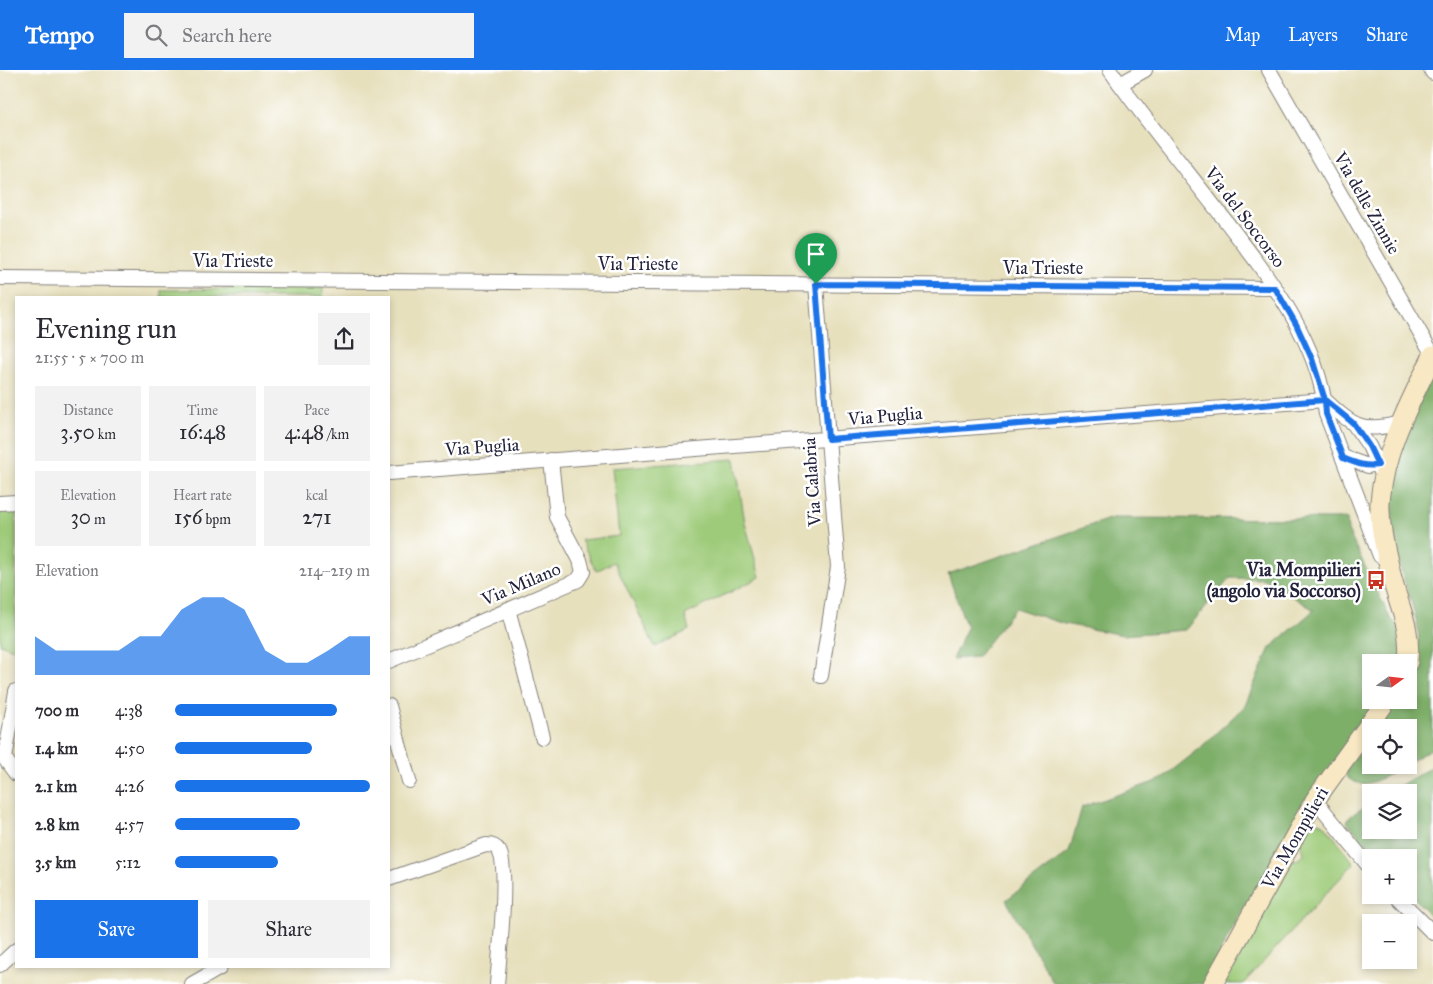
<!DOCTYPE html>
<html lang="en">
<head>
<meta charset="utf-8">
<style>
  :root { --surface:#fff; --page:#f2f2f3; --text:#2b2b33; --muted:#7c7c81; --accent:#1a73e8 }
  body { margin:0; font-family:"IM FELL Great Primer",serif; background:var(--page); color:var(--text); height:100vh; display:flex; flex-direction:column; font-size:19px; white-space:nowrap }
  * { box-sizing:border-box; margin:0 }
  p { font-size:16px; color:var(--muted) }
  .icon { flex:none; width:28px; height:28px; fill:none; stroke:currentColor; stroke-width:2; stroke-linecap:round; stroke-linejoin:round }
  .map { position:relative; flex:1; overflow:hidden }
  .drawer { position:absolute; left:15px; top:226px; width:375px; height:672px; display:flex; flex-direction:column; background:var(--surface); border-radius:0px; box-shadow:0 2px 8px #0003 }
  .drawer>* { flex:none }
  .needle { width:32px; rotate:75deg }
  .fabs { position:absolute; left:1362px; top:584px; display:grid; gap:10px }
  .fabs a { display:grid; place-items:center; width:55px; height:55px; border-radius:0px; background:var(--surface); box-shadow:0 2px 8px #0003; font-size:25px }
  .pin { position:absolute; display:grid; place-items:center; width:42px; height:42px; color:#fff; margin:-51px -21px; border-radius:50% 50% 50% 0; rotate:-45deg; box-shadow:0 0 5px #0007 }
  .pin .icon { rotate:45deg }
  .round { display:grid; place-items:center; flex:none; width:52px; height:52px; border-radius:0px; background:var(--page) }
  .summary { display:flex; align-items:center; justify-content:space-between; height:85px; padding:0 20px }
  h1 { font-size:28px; font-weight:600; line-height:38px }
  .metrics { display:grid; grid-template-columns:repeat(3,1fr); gap:8px; height:85px; padding:5px 20px }
  .metrics div { display:grid; align-content:center; border-radius:0px; background:var(--page); text-align:center }
  .metrics b { font-size:21px; font-weight:600 }
  .metrics small { font-size:14px; font-weight:400 }
  .metrics p { font-size:14px }
  .chart { height:140px; padding:10px 20px }
  .chart p { display:flex; justify-content:space-between }
  .chart svg { width:100%; height:90px; margin-top:5px; fill:var(--accent); opacity:.7 }
  .primary-button { display:flex; gap:10px; margin-top:auto; padding:10px 20px }
  .primary-button a { flex:1; height:58px; border-radius:0px; background:var(--accent); color:#fff; font-size:20px; font-weight:600; line-height:58px; text-align:center }
  .primary-button a+a { background:var(--page); color:var(--text) }
  ul { padding:0 20px; list-style:none; font-size:16px }
  li { display:grid; grid-template-columns:80px 60px 1fr; align-items:center; height:38px }
  li i { height:12px; border-radius:6px; background:var(--accent) }
  header { display:flex; align-items:center; gap:30px; box-sizing:border-box; height:70px; padding:0 25px; background:var(--accent); color:#fff }
  header strong { font-size:24px }
  nav { display:flex; gap:28px; margin-inline-start:auto; font-size:18px }
  .search { width:350px; height:45px; background:var(--page); display:flex; align-items:center; gap:12px; box-sizing:border-box; padding:0 18px; border-radius:0px; color:var(--muted); font-size:19px }
  .map>svg:first-child { display:block }
  .green { fill:#9ecb79; stroke:#60765a }
  .forest { fill:#7eaf69; stroke:#506852 }
  .lines { fill:none; stroke-linecap:round; stroke-linejoin:round }
  .street-casing { stroke:#84817c; stroke-width:16 }
  .secondary-casing { stroke:#84817c; stroke-width:21 }
  .street { stroke:#fff; stroke-width:14 }
  .secondary { stroke:#f8e8c3; stroke-width:19 }
  .route-casing { stroke:#fff; stroke-width:10 }
  .route { stroke:#1a73e8; stroke-width:6 }
  .labels { text-anchor:middle; dominant-baseline:central; stroke-width:5; stroke-linejoin:round; paint-order:stroke }
  .street-label { font-size:18px; fill:#22223b; stroke:#fff }
  .poi-label { font-size:18px; font-weight:bold; fill:#22223b; stroke:#fff; text-anchor:end }
</style>
</head>
<body>
<header>
<strong>Tempo</strong>
<div class="search"><svg class="icon" aria-label="search" viewBox="0 0 24 24"><circle cx="10" cy="10" r="6"/><path d="M15 15l6 6"/></svg>Search here</div>
<nav><a>Map</a><a>Layers</a><a>Share</a></nav>
</header>
<div class="map">
<svg width="1433" height="914" viewBox="0 0 1433 914">
  <rect width="100%" height="100%" fill="#fff"/>
  <filter id="ink" filterUnits="userSpaceOnUse"><feTurbulence type="fractalNoise" baseFrequency=".02" numOctaves="2"/><feDisplacementMap in="SourceGraphic" scale="10" xChannelSelector="R" yChannelSelector="G"/><feConvolveMatrix kernelMatrix="1 2 1 2 8 2 1 2 1" color-interpolation-filters="sRGB"/></filter>
  <filter id="wash" filterUnits="userSpaceOnUse"><feTurbulence type="fractalNoise" baseFrequency=".0096" numOctaves="4" result="noise"/><feDisplacementMap in="SourceGraphic" scale="20" xChannelSelector="R" yChannelSelector="G"/><feGaussianBlur stdDeviation="1.12" result="paint"/><feColorMatrix in="noise" values="0 0 0 0 0 0 0 0 0 0 0 0 0 0 0 0 0 1.4 0 .05"/><feComposite in="paint" operator="in"/></filter>
  <g filter="url(#wash)">
    <rect width="100%" height="100%" fill="#e7e0bd"/>
    <g class="green">
      <path d="M323 218V227H161V220Z"/>
      <path d="M735 389 745 453 760 507 685 545 689 560 655 577 614 492 596 501 581 470 619 466 612 398Z"/>
      <path d="M16 441V580L0 574V442Z"/>
      <path d="M1314 751 1324 754 1354 793 1243 914H1221L1287 791 1300 789 1304 783 1299 769Z"/>
    </g>
    <g class="forest">
      <path d="M1433 303V678L1409 692V658H1377L1397 630H1409C1409 624 1408 617 1409 611 1413 593 1421 580 1418 559 1414 536 1404 513 1398 490 1381 418 1403 367 1433 303Z"/>
      <path d="M1112 448 1347 449 1348 461 1390 548C1404 558 1401 577 1400 592H1371V630H1378C1315 721 1252 815 1204 914H1054L1006 830 1069 782 1082 737 1160 710 1198 680 1244 637 1270 578 1314 540 1264 509 1230 508 1186 560 1123 565 1064 554 1015 538 977 587 952 589 967 558 948 504Z"/>
      <path d="M1371 666V695H1404C1388 705 1363 724 1346 706L1347 699Z"/>
      <path d="M1433 696V849L1409 822V788L1378 787 1347 752 1350 746 1371 733V760H1409V722H1389Z"/>
    </g>
  </g>
  <g filter="url(#ink)">
    <g class="lines">
      <g class="street-casing">
        <g id="street">
          <path d="M1110 0C1145 50 1184 97 1221 145 1266 203 1319 269 1326 344L1380 486"/>
          <path d="M1269 0 1433 285"/>
          <path d="M1431 0 1433 3"/>
          <path d="M1120 14 1145 0"/>
          <path d="M0 208 1275 218"/>
          <path d="M816 214 838 497 821 606"/>
          <path d="M1325 330C1354 357 1362 363 1401 353"/>
          <path d="M1353 353 1369 376 1384 408"/>
          <path d="M1343 387 1368 396 1385 392"/>
          <path d="M389 403 1325 330"/>
          <path d="M0 433 16 432"/>
          <path d="M508 539 542 667"/>
          <path d="M389 591 578 510 583 502 580 490 557 447 551 390"/>
          <path d="M16 621 5 689 16 704"/>
          <path d="M389 636 409 711"/>
          <path d="M1315 730 1371 799"/>
          <path d="M389 809 486 775C492 775 496 776 499 781 509 796 499 891 497 914"/>
          <path d="M1395 825 1433 863"/>
          <path d="M0 895 16 880"/>
          <path d="M192 914 220 898"/>
        </g>
      </g>
      <g class="secondary-casing">
        <g id="secondary">
          <path d="M1408 592C1412 555 1397 535 1390 500 1385 478 1379 455 1380 432 1384 379 1411 331 1433 285"/>
          <path d="M1213 914 1315 730 1387 630"/>
        </g>
      </g>
      <use href="#street" class="street"/>
      <use href="#secondary" class="secondary"/>
    </g>
  </g>
  <g class="lines" filter="url(#ink)">
    <g class="route-casing">
      <path id="route" d="M816 214 828 369 1325 330 1353 353 1369 376 1378 395C1364 397 1355 393 1343 388L1326 344 1325 330 1312 289 1296 254 1275 218 816 214"/>
    </g>
    <use href="#route" class="route"/>
  </g>
  <defs>
    <g id="bus-bare" transform="scale(1.5)"><path d="M-5-6H5V4H4V6H2V4H-2V6H-4V4H-5ZM-3.5-4V0h7V-4ZM-3.5 1.2v1.5H-2V1.2ZM2 1.2v1.5H3.5V1.2Z" fill="#c8321e" stroke="#fff" stroke-width="2.5" paint-order="stroke"/></g>
  </defs>
  <g fill-rule="evenodd">
    <use href="#bus-bare" x="1376" y="510"/>
  </g>
  <g class="labels">
    <g class="street-label">
      <text transform="translate(1367 133) rotate(60)">Via delle Zinnie</text>
      <text transform="translate(1245 147) rotate(53)">Via del Soccorso</text>
      <text x="233" y="191">Via Trieste</text>
      <text x="638" y="194">Via Trieste</text>
      <text x="1043" y="198">Via Trieste</text>
      <text transform="translate(885 346) rotate(-5)">Via Puglia</text>
      <text transform="translate(482 377) rotate(-4)">Via Puglia</text>
      <text transform="translate(812 412) rotate(-94)">Via Calabria</text>
      <text transform="translate(521 514) rotate(-23)">Via Milano</text>
      <text transform="translate(1295 768) rotate(-60)">Via Mompilieri</text>
    </g>
    <g class="poi-label">
      <text x="1361" y="500">Via Mompilieri<tspan x="1361" dy="21">(angolo via Soccorso)</tspan></text>
    </g>
  </g>
</svg>
<div class="fabs">
<a><svg class="needle" viewBox="-14 -14 28 28"><path d="M0-13l5 13h-10z" fill="#e53935"/><path d="M0 13l5-13h-10z" fill="#7c7c81"/></svg></a>
<a><svg class="icon" aria-label="locate" viewBox="0 0 24 24"><circle cx="12" cy="12" r="6"/><path d="M12 2v4M12 18v4M2 12h4M18 12h4"/></svg></a>
<a><svg class="icon" aria-label="layers" viewBox="0 0 24 24"><path d="M12 4l9 5-9 5-9-5zM3 14l9 5 9-5"/></svg></a>
<a>+</a>
<a>−</a>
</div>
<div class="pin" style="left:816px;top:214px;background:#1e9e55"><svg class="icon" aria-label="arrive" viewBox="0 0 24 24"><path d="M6 21V4h12l-3 4 3 4H6"/></svg></div>
<section class="drawer">
<div class="summary"><div><h1>Evening run</h1><p>21:55 · 5 × 700 m</p></div><a class="round"><svg class="icon" aria-label="share" viewBox="0 0 24 24"><path d="M12 15V3M7 8l5-5 5 5M5 13v7h14v-7"/></svg></a></div>
<div class="metrics">
<div><p>Distance</p><b>3.50<small> km</small></b></div>
<div><p>Time</p><b>16:48</b></div>
<div><p>Pace</p><b>4:48<small> /km</small></b></div>
</div>
<div class="metrics">
<div><p>Elevation</p><b>30<small> m</small></b></div>
<div><p>Heart rate</p><b>156<small> bpm</small></b></div>
<div><p>kcal</p><b>271</b></div>
</div>
<div class="chart"><p><span>Elevation</span>214–219 m</p>
<svg viewBox="0 0 160 44" preserveAspectRatio="none"><path d="M0 44V25L10 32L20 32L30 32L40 32L50 25L60 25L70 12L80 6L90 6L100 12L110 32L120 38L130 38L140 32L150 25L160 25V44z"/></svg>
</div>
<ul>
<li><b>700 m</b>4:38<i style="width:83%"></i></li>
<li><b>1.4 km</b>4:50<i style="width:70%"></i></li>
<li><b>2.1 km</b>4:26<i style="width:100%"></i></li>
<li><b>2.8 km</b>4:57<i style="width:64%"></i></li>
<li><b>3.5 km</b>5:12<i style="width:53%"></i></li>
</ul>
<div class="primary-button"><a>Save</a><a>Share</a></div>
</section>
</div>
</body>
</html>
